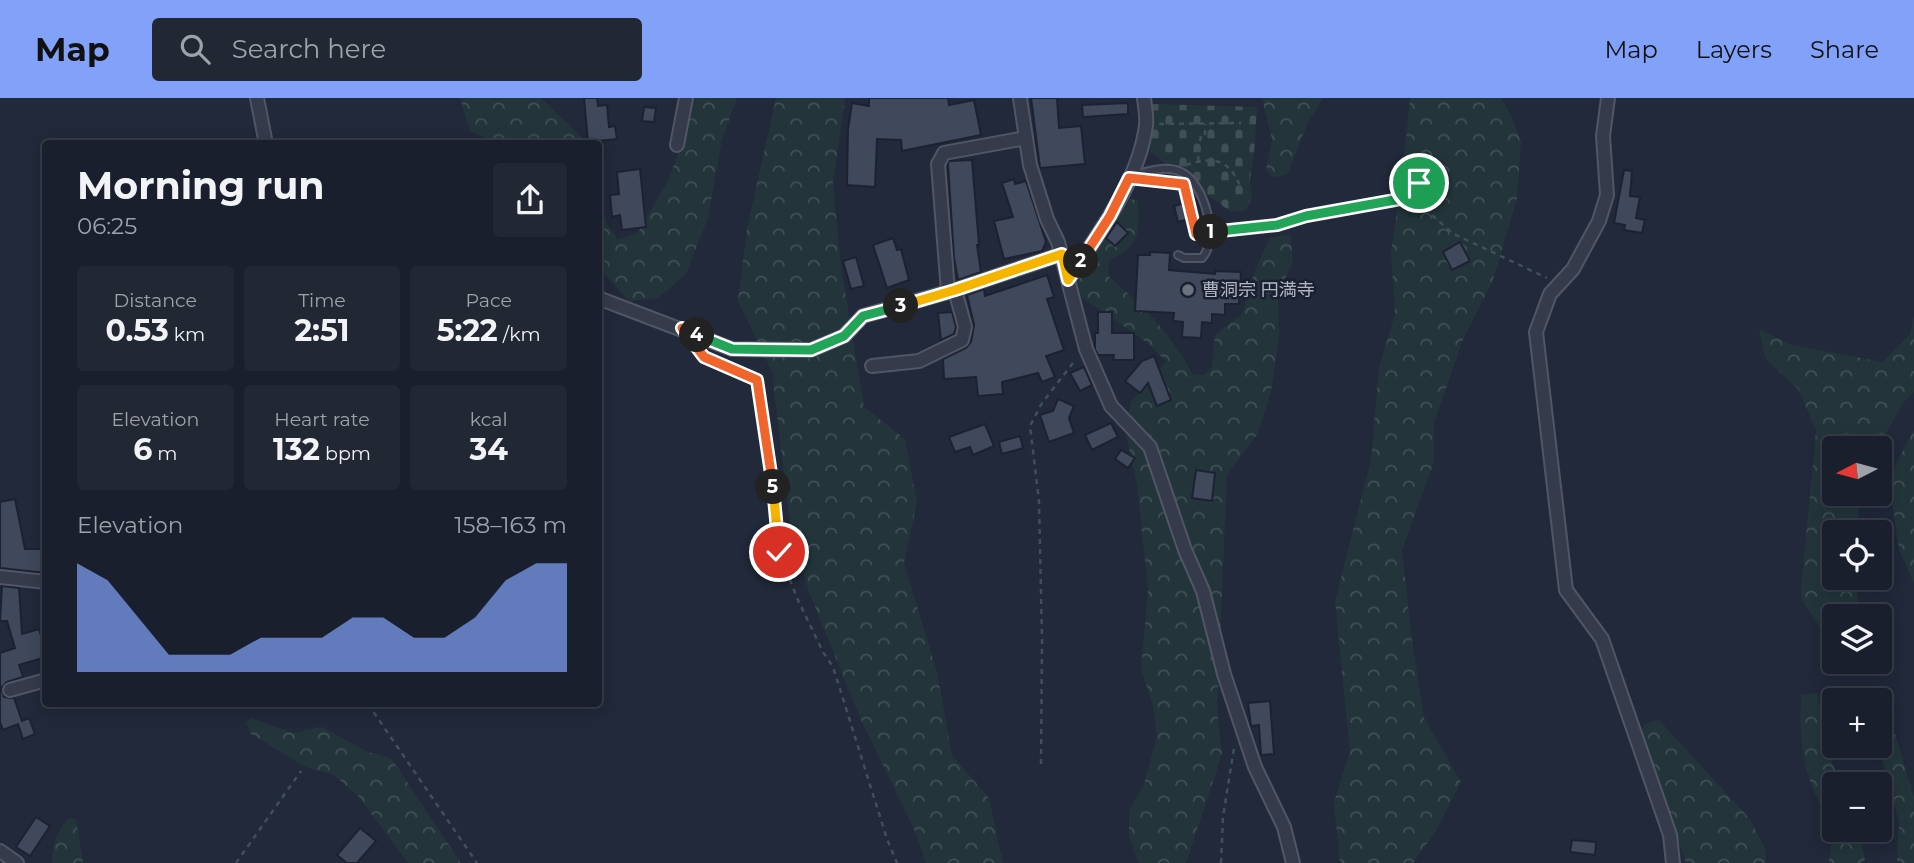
<!DOCTYPE html>
<html lang="en">
<head>
<meta charset="utf-8">
<style>
  :root { --surface:#191f2c; --page:#222734; --text:#f1f3f6; --muted:#9fa2a9; --line:#373d48; --accent:#82a2f9 }
  body { margin:0; font-family:Montserrat,"Noto Sans JP",sans-serif; background:var(--page); color:var(--text); height:100vh; display:flex; flex-direction:column; font-size:26px; white-space:nowrap }
  * { box-sizing:border-box; margin:0 }
  p { font-size:23px; color:var(--muted) }
  .icon { flex:none; width:38px; height:38px; fill:none; stroke:currentColor; stroke-width:2; stroke-linecap:round; stroke-linejoin:round }
  .map { position:relative; flex:1; overflow:hidden }
  .side { position:absolute; left:42px; top:42px; width:560px; height:567px; display:flex; flex-direction:column; background:var(--surface); border-radius:7px; box-shadow:0 4px 18px #0003,0 0 0 2px var(--line) }
  .side>* { flex:none }
  .needle { width:46px; rotate:264deg }
  .buttons { position:absolute; left:1822px; top:338px; display:grid; gap:14px }
  .buttons a { display:grid; place-items:center; width:70px; height:70px; border-radius:7px; background:var(--surface); box-shadow:0 4px 18px #0003,0 0 0 2px var(--line); font-size:35px }
  .pin { position:absolute; display:grid; place-items:center; width:60px; height:60px; color:#fff; margin:-30px; border:4px solid #fff; border-radius:50%; box-shadow:0 2px 7px #0007 }
  .km { position:absolute; width:35px; height:35px; margin:-18px; border-radius:50%; background:#222; color:#fff; font-size:19px; line-height:35px; text-align:center }
  .round { display:grid; place-items:center; flex:none; width:74px; height:74px; border-radius:7px; background:var(--page) }
  .overview { display:flex; align-items:center; justify-content:space-between; height:119px; padding:0 35px }
  h1 { font-size:38px; font-weight:700; line-height:52px }
  .stats { display:grid; grid-template-columns:repeat(3,1fr); gap:10px; height:119px; padding:7px 35px }
  .stats div { display:grid; align-content:center; border-radius:7px; background:var(--page); text-align:center }
  .stats b { font-size:30px; font-weight:700 }
  .stats small { font-size:19px; font-weight:400 }
  .stats p { font-size:19px }
  .chart { height:196px; padding:14px 35px }
  .chart p { display:flex; justify-content:space-between }
  .chart svg { width:100%; height:126px; margin-top:7px; fill:var(--accent); opacity:.7 }
  header { display:flex; align-items:center; gap:42px; box-sizing:border-box; height:98px; padding:0 35px; background:var(--accent); color:#111 }
  header strong { font-size:33px }
  nav { display:flex; gap:38px; margin-inline-start:auto; font-size:24px }
  .search { width:490px; height:63px; background:var(--page); display:flex; align-items:center; gap:18px; box-sizing:border-box; padding:0 24px; border-radius:7px; color:var(--muted); font-size:26px }
  .map>svg:first-child { display:block }
  .forest { fill:url(#forest-crowns) }
  .cemetery { fill:url(#cemetery-stones) }
  .building { fill:#40485c; stroke:#1c2231; stroke-width:2 }
  .lines { fill:none; stroke-linecap:round; stroke-linejoin:round }
  .service-casing { stroke:#505665; stroke-width:10 }
  .minor-casing { stroke:#505665; stroke-width:16 }
  .path { stroke:#3e5155; stroke-width:2.5; stroke-dasharray:5 5; stroke-linecap:butt }
  .service { stroke:#353b4a; stroke-width:6 }
  .minor { stroke:#353b4a; stroke-width:12 }
  .split-1-casing { stroke:#fff; stroke-width:14 }
  .split-2-casing { stroke:#fff; stroke-width:14 }
  .split-3-casing { stroke:#fff; stroke-width:14 }
  .split-4-casing { stroke:#fff; stroke-width:14 }
  .split-5-casing { stroke:#fff; stroke-width:14 }
  .split-6-casing { stroke:#fff; stroke-width:14 }
  .split-1 { stroke:#22a559; stroke-width:9 }
  .split-2 { stroke:#f0652b; stroke-width:9 }
  .split-3 { stroke:#f5b400; stroke-width:9 }
  .split-4 { stroke:#22a559; stroke-width:9 }
  .split-5 { stroke:#f0652b; stroke-width:9 }
  .split-6 { stroke:#f5b400; stroke-width:9 }
  .worship-dot { fill:#6b7280; stroke:#1a202f; stroke-width:2.5 }
  .labels { text-anchor:middle; dominant-baseline:central; stroke-width:5; stroke-linejoin:round; paint-order:stroke }
  .poi-label { font-size:18px; fill:#b0b6c6; stroke:#1a202f; text-anchor:start }
</style>
</head>
<body>
<header>
<strong>Map</strong>
<div class="search"><svg class="icon" aria-label="search" viewBox="0 0 24 24"><circle cx="10" cy="10" r="6"/><path d="M15 15l6 6"/></svg>Search here</div>
<nav><a>Map</a><a>Layers</a><a>Share</a></nav>
</header>
<div class="map">
<svg width="1914" height="765" viewBox="0 0 1914 765">
  <defs>
    <pattern id="forest-crowns" width="20" height="18" patternUnits="userSpaceOnUse" patternTransform="scale(1.75)"><rect width="20" height="18" fill="#23353b"/><path d="M2 6a3 3 0 1 1 6 0M12 15a3 3 0 1 1 6 0" fill="none" stroke="#405056"/></pattern>
    <pattern id="cemetery-stones" width="16" height="16" patternUnits="userSpaceOnUse" patternTransform="scale(1.75)"><rect width="16" height="16" fill="#23353b"/><path d="M2 7V4a2 2 0 0 1 4 0v3zM10 15v-3a2 2 0 0 1 4 0v3z" fill="#405056"/></pattern>
  </defs>
  <rect width="100%" height="100%" fill="#21293a"/>
  <g class="forest">
    <path d="M460 0H541L588 45H497L470 33Z"/>
    <path d="M691 0H737L722 41 708 120 686 176 658 200 629 203 599 170 598 87 606 125 618 141 637 136 668 83 681 48Z"/>
    <path d="M776 0H845L833 86 841 169 864 309 905 341 917 404 904 465 937 574 952 657 989 700 1003 765H926L914 731 861 622 809 494 790 427 772 274 738 203 747 131Z"/>
    <path d="M1262 0H1323L1308 24 1287 77 1272 79 1266 72 1272 42Z"/>
    <path d="M1410 0H1501L1510 15 1521 44 1517 101 1493 182 1462 244 1434 325V364L1402 452 1411 535 1424 620 1461 684 1436 733 1413 765H1340L1334 705 1350 653 1335 503 1371 362 1379 270 1395 216 1391 153 1402 80Z"/>
    <path d="M1130 101 1138 103C1139 134 1141 148 1109 162L1108 178C1143 207 1171 236 1193 276L1204 277 1212 269 1215 237 1242 216 1256 170 1270 140 1290 136 1293 162 1278 198 1279 239 1271 294 1258 335 1227 377 1217 611 1222 656 1186 765H1139L1129 739V713L1144 686 1157 639 1153 608 1141 571 1148 491 1137 387 1125 332 1131 303 1149 286 1166 263 1145 243 1080 198 1075 182Z"/>
    <path d="M1914 218V294L1903 305 1878 350H1834V396H1861L1856 434H1834V480H1857L1858 507 1848 518H1834V530L1821 531 1802 502 1801 492 1816 333 1799 292 1765 260 1759 231 1792 247 1883 264 1910 236Z"/>
    <path d="M1913 333H1914V485L1899 452 1889 379Z"/>
    <path d="M1817 595 1832 665 1842 686H1834V732H1858L1865 761 1863 765H1828C1839 731 1820 713 1810 683 1800 655 1800 626 1801 597Z"/>
    <path d="M251 620 293 635 322 629 368 654 391 660 461 765H408L358 698 334 677 306 669 251 636 246 624Z"/>
    <path d="M1659 622 1749 720 1766 752V765H1686L1642 634 1644 626Z"/>
    <path d="M1895 636 1914 699V765H1897L1899 724 1879 650 1880 639Z"/>
    <path d="M69 720 76 721 83 765H52C53 746 56 734 69 720Z"/>
  </g>
  <path class="cemetery" d="M1153 6 1257 9 1254 57 1250 81 1252 99 1247 112 1231 114 1150 54Z"/>
  <g class="building">
    <path d="M584 0H597L598 8 607 7 609 29 615 28 617 41 588 44Z"/>
    <path d="M869 0H948L949 7 974 2 981 37 902 53 901 42 877 41 875 89 847 87 848 31 852 5 869 8Z"/>
    <path d="M1031 0H1057L1059 30 1081 28 1085 66 1040 70Z"/>
    <path d="M1128 5V16L1083 19 1082 7Z"/>
    <path d="M644 9 656 10 654 24 642 23Z"/>
    <path d="M972 62 979 147H977L981 174 958 182 954 160 948 66 949 63Z"/>
    <path d="M640 71 646 129 622 132 620 117 612 119 610 97 619 96 617 74Z"/>
    <path d="M1624 72 1632 73 1630 98 1640 99 1636 120 1645 122 1642 135 1624 132 1625 127 1614 125Z"/>
    <path d="M1014 81 1015 86 1026 83 1046 144 1042 153 1004 161 994 123 1013 119 1002 85Z"/>
    <path d="M1196 102 1200 118 1178 124 1174 108Z"/>
    <path d="M1117 124 1128 135 1115 148 1106 140Z"/>
    <path d="M893 140 897 152 901 151 909 182 887 190 873 147Z"/>
    <path d="M1460 144 1470 163 1452 172 1443 154Z"/>
    <path d="M1150 154 1170 155 1169 172 1215 176V173L1241 174 1239 206H1225V217L1212 216V225L1202 224 1201 240 1182 239 1183 224 1173 223 1174 215 1135 213 1138 157H1150Z"/>
    <path d="M856 159 864 188 851 191 843 163Z"/>
    <path d="M1047 177 1054 199 1047 201 1064 252 1046 258 1055 279 1042 284 1038 275 1002 284 1003 296 978 298 976 279 944 281 943 261 966 250 971 244 974 227 967 197 984 191 985 198Z"/>
    <path d="M952 214 956 229 954 236 941 242 938 215Z"/>
    <path d="M1098 214H1112V235H1134V262H1113L1114 257H1098L1095 251V235H1098Z"/>
    <path d="M1154 258 1171 302 1157 308 1148 285 1140 295 1125 283 1142 263Z"/>
    <path d="M1084 269 1092 287 1080 293 1070 275Z"/>
    <path d="M1058 301 1074 308 1069 320 1074 335 1049 344 1040 317 1053 313Z"/>
    <path d="M1111 325 1118 339 1092 352 1085 337Z"/>
    <path d="M985 326 994 348 973 357 970 349 955 354 949 339Z"/>
    <path d="M1020 338 1023 350 1002 356 999 344Z"/>
    <path d="M1121 352 1135 360 1128 370 1115 361Z"/>
    <path d="M1196 372 1215 375 1212 403 1192 400Z"/>
    <path d="M15 401 25 451H46V475L0 470V404Z"/>
    <path d="M2 488 19 490 22 536 39 531 46 553V559L19 567 23 579 7 584 1 590 4 599 14 600 22 623 29 620 35 636 23 641 18 626 3 632 0 624V555L15 550 7 523H0Z"/>
    <path d="M1270 603 1274 656 1261 657 1259 627 1251 628 1248 605Z"/>
    <path d="M36 719 50 728 30 758 16 749Z"/>
    <path d="M360 730 376 743 357 765H347L337 757Z"/>
    <path d="M1572 742 1596 744 1595 757 1570 754Z"/>
  </g>
  <g class="lines">
    <g class="service-casing">
      <path id="service" d="M1133 78C1148 73 1166 67 1181 74 1204 84 1220 141 1202 160H1184L1178 157"/>
    </g>
    <g class="minor-casing">
      <g id="minor">
        <path d="M257 0 266 46"/>
        <path d="M1020 0 1030 67 1047 121 1058 144 1086 251 1111 308 1150 349 1185 452 1203 493 1224 576 1255 669 1284 729 1293 765"/>
        <path d="M1608 0 1603 38 1607 97 1599 123 1573 171 1550 196 1536 234 1566 492 1602 541 1670 737 1673 765"/>
        <path d="M677 47 686 0"/>
        <path d="M1068 182C1098 135 1139 84 1146 27 1147 19 1145 9 1144 0"/>
        <path d="M948 194 938 66 944 55 1026 40"/>
        <path d="M598 200 732 251 811 252 844 238 863 218 955 192 1062 156"/>
        <path d="M872 268 919 263 962 242 965 229 955 192"/>
        <path d="M0 479 46 484"/>
        <path d="M10 592 46 582"/>
        <path d="M0 753 17 765"/>
      </g>
    </g>
    <g class="path">
      <path d="M1159 26 1241 25"/>
      <path d="M1198 63 1201 36H1205V26"/>
      <path d="M1186 67C1217 57 1231 63 1242 93"/>
      <path d="M1160 83 1178 85"/>
      <path d="M1186 93 1198 144"/>
      <path d="M1218 134 1277 127 1306 118 1406 100 1419 84 1424 85 1433 118 1452 135 1547 180"/>
      <path d="M698 252 704 259 757 282 768 349 779 454 797 500 823 554 833 569 887 741 897 765"/>
      <path d="M368 606 477 765"/>
      <path d="M1041 666 1042 541 1039 403 1030 328 1042 305 1076 261"/>
      <path d="M236 765 301 673"/>
      <path d="M1221 765 1223 719 1234 650"/>
    </g>
    <use href="#service" class="service"/>
    <use href="#minor" class="minor"/>
  </g>
  <g class="lines">
    <g class="split-1-casing">
      <path id="split-1" d="M1211 134 1277 127 1306 118 1406 100 1419 85"/>
    </g>
    <g class="split-2-casing">
      <path id="split-2" d="M1081 163 1110 118 1129 80 1184 86 1196 136 1211 134"/>
    </g>
    <g class="split-3-casing">
      <path id="split-3" d="M901 208 955 192 1062 156 1068 182 1081 163"/>
    </g>
    <g class="split-4-casing">
      <path id="split-4" d="M697 237 732 251 811 252 844 238 863 218 901 208"/>
    </g>
    <g class="split-5-casing">
      <path id="split-5" d="M697 237 682 230 704 259 757 282 773 389"/>
    </g>
    <g class="split-6-casing">
      <path id="split-6" d="M773 389 779 454"/>
    </g>
    <use href="#split-1" class="split-1"/>
    <use href="#split-2" class="split-2"/>
    <use href="#split-3" class="split-3"/>
    <use href="#split-4" class="split-4"/>
    <use href="#split-5" class="split-5"/>
    <use href="#split-6" class="split-6"/>
  </g>
  <circle class="worship-dot" cx="1188" cy="192" r="7"/>
  <g class="labels">
    <g class="poi-label">
      <text x="1202" y="192">曹洞宗 円満寺</text>
    </g>
  </g>
</svg>
<div class="buttons">
<a><svg class="needle" viewBox="-14 -14 28 28"><path d="M0-13l5 13h-10z" fill="#e53935"/><path d="M0 13l5-13h-10z" fill="#9fa2a9"/></svg></a>
<a><svg class="icon" aria-label="locate" viewBox="0 0 24 24"><circle cx="12" cy="12" r="6"/><path d="M12 2v4M12 18v4M2 12h4M18 12h4"/></svg></a>
<a><svg class="icon" aria-label="layers" viewBox="0 0 24 24"><path d="M12 4l9 5-9 5-9-5zM3 14l9 5 9-5"/></svg></a>
<a>+</a>
<a>−</a>
</div>
<div class="pin" style="left:1419px;top:85px;background:#1e9e55"><svg class="icon" aria-label="arrive" viewBox="0 0 24 24"><path d="M6 21V4h12l-3 4 3 4H6"/></svg></div>
<div class="pin" style="left:779px;top:454px;background:#d93025"><svg class="icon" aria-label="check" viewBox="0 0 24 24"><path d="M5 12l5 5 9-10"/></svg></div>
<b class="km" style="left:1211px;top:134px">1</b>
<b class="km" style="left:1081px;top:163px">2</b>
<b class="km" style="left:901px;top:208px">3</b>
<b class="km" style="left:697px;top:237px">4</b>
<b class="km" style="left:773px;top:389px">5</b>
<section class="side">
<div class="overview"><div><h1>Morning run</h1><p>06:25</p></div><a class="round"><svg class="icon" aria-label="share" viewBox="0 0 24 24"><path d="M12 15V3M7 8l5-5 5 5M5 13v7h14v-7"/></svg></a></div>
<div class="stats">
<div><p>Distance</p><b>0.53<small> km</small></b></div>
<div><p>Time</p><b>2:51</b></div>
<div><p>Pace</p><b>5:22<small> /km</small></b></div>
</div>
<div class="stats">
<div><p>Elevation</p><b>6<small> m</small></b></div>
<div><p>Heart rate</p><b>132<small> bpm</small></b></div>
<div><p>kcal</p><b>34</b></div>
</div>
<div class="chart"><p><span>Elevation</span>158–163 m</p>
<svg viewBox="0 0 160 44" preserveAspectRatio="none"><path d="M0 44V6L10 12L20 25L30 38L40 38L50 38L60 32L70 32L80 32L90 25L100 25L110 32L120 32L130 25L140 12L150 6L160 6V44z"/></svg>
</div>
</section>
</div>
</body>
</html>
